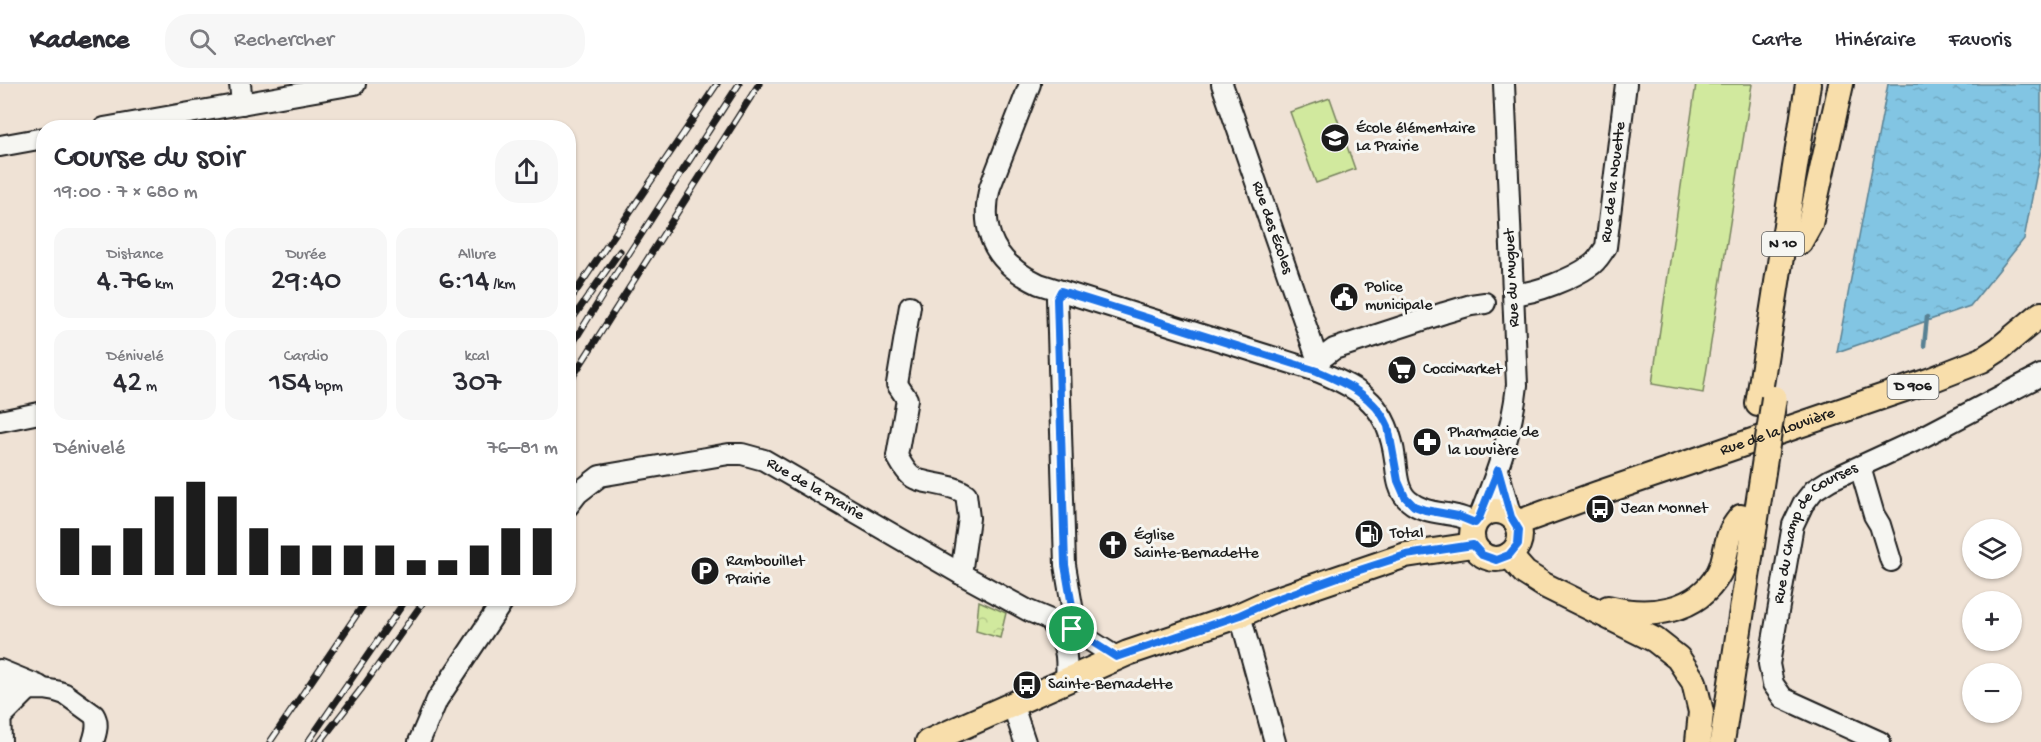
<!DOCTYPE html>
<html lang="fr">
<head>
<meta charset="utf-8">
<style>
  :root { --surface:#fff; --page:#f7f7f7; --text:#2b2b33; --muted:#7c7c81; --line:#e1e1e2; --accent:#1c1c1c }
  body { margin:0; font-family:"Gochi Hand",sans-serif; background:var(--page); color:var(--text); height:100vh; display:flex; flex-direction:column; font-size:22px; white-space:nowrap }
  * { box-sizing:border-box; margin:0 }
  p { font-size:20px; color:var(--muted) }
  .icon { flex:none; width:33px; height:33px; fill:none; stroke:currentColor; stroke-width:2; stroke-linecap:round; stroke-linejoin:round }
  .map { position:relative; flex:1; overflow:hidden }
  .details { position:absolute; left:36px; top:36px; width:540px; height:486px; display:flex; flex-direction:column; background:var(--surface); border-radius:24px; box-shadow:0 2px 4px #0004 }
  .details>* { flex:none }
  .fabs { position:absolute; left:1962px; top:435px; display:grid; gap:12px }
  .fabs a { display:grid; place-items:center; width:60px; height:60px; border-radius:50%; background:var(--surface); box-shadow:0 2px 4px #0004; font-size:30px }
  .pin { position:absolute; display:grid; place-items:center; width:51px; height:51px; color:#fff; margin:-26px; border:3px solid #fff; border-radius:50%; box-shadow:0 2px 6px #0007 }
  .round { display:grid; place-items:center; flex:none; width:63px; height:63px; border-radius:24px; background:var(--page) }
  .overview { display:flex; align-items:center; justify-content:space-between; height:102px; padding:0 18px }
  h1 { font-size:33px; font-weight:600; line-height:45px }
  .stats { display:grid; grid-template-columns:repeat(3,1fr); gap:9px; height:102px; padding:6px 18px }
  .stats div { display:grid; align-content:center; border-radius:15px; background:var(--page); text-align:center }
  .stats b { font-size:30px; font-weight:600 }
  .stats small { font-size:16px; font-weight:400 }
  .stats p { font-size:16px }
  .chart { height:168px; padding:12px 18px }
  .chart p { display:flex; justify-content:space-between }
  .chart svg { width:100%; height:108px; margin-top:6px; stroke:var(--accent); stroke-width:6 }
  header { display:flex; align-items:center; gap:36px; box-sizing:border-box; height:84px; padding:0 30px; background:var(--surface); border-bottom:2px solid var(--line) }
  header strong { font-size:28px }
  nav { display:flex; gap:33px; margin-inline-start:auto; font-size:21px }
  .search { width:420px; height:54px; background:var(--page); display:flex; align-items:center; gap:15px; box-sizing:border-box; padding:0 21px; border-radius:24px; color:var(--muted); font-size:22px }
  .map>svg:first-child { display:block }
  .green { fill:#d1e99e; stroke:#76825d; stroke-width:1.5 }
  .park { fill:url(#park-crowns); stroke:#76825d; stroke-width:1.5 }
  .water { fill:url(#water-ripples); stroke:#598193; stroke-width:1.5 }
  .lines { fill:none; stroke-linecap:round; stroke-linejoin:round }
  .stream { stroke:#598193; stroke-width:4.5 }
  .minor-casing { stroke:#1c1c1c; stroke-width:24 }
  .major-casing { stroke:#1c1c1c; stroke-width:28 }
  .minor { stroke:#f6f6f2; stroke-width:20 }
  .major { stroke:#f8deab; stroke-width:24 }
  .rail-casing { stroke:#1c1c1c; stroke-width:7 }
  .rail { stroke:#f6f6f2; stroke-width:4.5; stroke-dasharray:14; stroke-linecap:butt }
  .major-bridge-casing { stroke:#1c1c1c; stroke-width:28; stroke-linecap:butt }
  .major-bridge { stroke:#f8deab; stroke-width:24 }
  .route-casing { stroke:#fff; stroke-width:12 }
  .route { stroke:#1a73e8; stroke-width:8 }
  .labels { text-anchor:middle; dominant-baseline:central; stroke-width:6; stroke-linejoin:round; paint-order:stroke }
  .shield { fill:#f6f6f2; stroke:#5d5d5c; stroke-width:1.5 }
  .shield-label { font-size:15px; font-weight:bold; fill:#1c1c1c }
  .poi-label { font-size:16px; fill:#1c1c1c; stroke:#f6f6f2; text-anchor:start }
  .street-label { font-size:16px; fill:#1c1c1c; stroke:#f6f6f2 }
</style>
</head>
<body>
<header>
<strong>Kadence</strong>
<div class="search"><svg class="icon" aria-label="search" viewBox="0 0 24 24"><circle cx="10" cy="10" r="6"/><path d="M15 15l6 6"/></svg>Rechercher</div>
<nav><a>Carte</a><a>Itinéraire</a><a>Favoris</a></nav>
</header>
<div class="map">
<svg width="2041" height="658" viewBox="0 0 2041 658">
  <defs>
    <pattern id="park-crowns" width="20" height="18" patternUnits="userSpaceOnUse" patternTransform="scale(1.5)"><rect width="20" height="18" fill="#d1e99e"/><path d="M2 6a3 3 0 1 1 6 0M12 15a3 3 0 1 1 6 0" fill="none" stroke="#b3c788"/></pattern>
    <pattern id="water-ripples" width="26" height="14" patternUnits="userSpaceOnUse" patternTransform="scale(1.5)"><rect width="26" height="14" fill="#82c5e3"/><path d="M2 4q2-2 4 0t4 0M15 11q2-2 4 0t4 0" fill="none" stroke="#70a9c2"/></pattern>
  </defs>
  <rect width="100%" height="100%" fill="#efe2d5"/>
  <filter id="ink" filterUnits="userSpaceOnUse"><feTurbulence type="fractalNoise" baseFrequency=".0167" numOctaves="2"/><feDisplacementMap in="SourceGraphic" scale="12" xChannelSelector="R" yChannelSelector="G"/><feConvolveMatrix kernelMatrix="1 2 1 2 8 2 1 2 1" color-interpolation-filters="sRGB"/></filter>
  <g filter="url(#ink)">
    <g class="green">
      <path d="M1696 0H1752L1703 309 1652 300Z"/>
      <path d="M1330 14 1355 85 1316 99 1290 28Z"/>
    </g>
    <path class="park" d="M979 517 1006 529 1000 554 976 547Z"/>
    <path class="water" d="M1888 0H2041V67L2024 155 1970 222 1837 268Z"/>
    <g class="lines">
      <path class="stream" d="M1924 262 1927 233"/>
      <g class="minor-casing">
        <g id="minor">
          <path d="M240 0 242 20"/>
          <path d="M1030 0 990 103C979 149 996 180 1039 200L1317 287C1364 306 1388 322 1395 375 1397 390 1397 407 1409 417 1423 429 1441 428 1457 432 1463 433 1469 436 1475 439"/>
          <path id="s1" d="M1222 0 1318 277 1317 287"/>
          <path d="M104 44 355 0"/>
          <path d="M0 62 44 54"/>
          <path d="M1061 207 1057 215 1065 481 1073 528 1072 545"/>
          <path id="s2" d="M1514 210C1535 210 1573 194 1590 182 1597 178 1601 170 1606 163L1626 0"/>
          <path d="M910 222 897 300 907 315 897 372C901 379 905 387 911 392 922 401 949 398 966 410L969 434 961 490"/>
          <path d="M1318 277 1334 265 1444 229 1471 221 1485 219"/>
          <path d="M0 337 44 328"/>
          <path d="M1860 383 1874 431 1880 441 1891 477"/>
          <path d="M1498 386 1511 433"/>
          <path id="s3" d="M568 422 578 409 600 392 729 370H742L764 376 961 490 1029 527 1072 545 1116 573"/>
          <path d="M1479 434C1497 389 1512 349 1517 301L1504 0"/>
          <path d="M1240 531 1275 658"/>
          <path d="M1050 537C1065 562 1068 565 1066 595"/>
          <path d="M0 586 39 602"/>
          <path d="M0 606 44 605 56 607 65 610 94 631C99 639 96 649 93 658"/>
          <path d="M1012 619 1025 658"/>
          <path d="M0 622 1 658"/>
          <path d="M1 633 29 605"/>
          <path d="M419 658 437 616 505 514"/>
          <path id="s4" d="M1880 658 1783 614 1773 600 1769 580 1793 441 1803 420 1814 406 1830 396 1917 356 2041 291"/>
        </g>
      </g>
      <g class="major-casing">
        <g id="major">
          <path d="M1800 158 1810 140 1841 0"/>
          <path d="M1758 320 1808 0"/>
          <circle cx="1496" cy="451" r="24"/>
          <path id="s5" d="M1517 439 1597 410 1931 296 1982 276 1999 265 2041 230"/>
          <path d="M1509 471 1525 489 1544 501 1655 556 1678 574 1694 598 1701 628 1698 658"/>
          <path d="M1608 524C1649 534 1697 529 1719 489 1726 476 1725 461 1731 448 1733 443 1737 438 1741 433"/>
          <path d="M928 658 1128 569 1240 531 1271 517 1406 471 1473 461"/>
          <path d="M1722 658 1763 388"/>
        </g>
      </g>
      <use href="#minor" class="minor"/>
      <use href="#major" class="major"/>
      <g class="rail-casing">
        <g id="rail">
          <path d="M568 219 717 0"/>
          <path d="M568 241 620 167"/>
          <path d="M568 267 624 177 739 0"/>
          <path d="M568 300 759 0"/>
          <path d="M270 658 368 514"/>
          <path d="M308 658 407 514"/>
          <path d="M320 658 362 604 426 514"/>
        </g>
      </g>
      <use href="#rail" class="rail"/>
      <g class="major-bridge-casing">
        <path id="major-bridge" d="M1763 388 1774 314"/>
      </g>
      <use href="#major-bridge" class="major-bridge"/>
    </g>
  </g>
  <g class="lines" filter="url(#ink)">
    <g class="route-casing">
      <path id="route" d="M1061 207 1317 287C1345 299 1375 312 1388 342L1398 397 1405 413 1414 422 1425 426 1458 432 1475 439 1479 434 1498 386 1511 433 1519 446 1518 460 1509 471 1496 476 1482 471 1473 461 1406 471 1338 493 1271 517 1240 531 1116 573 1072 545 1073 528 1065 481 1057 215Z"/>
    </g>
    <use href="#route" class="route"/>
  </g>
  <defs>
    <g id="school-disc" transform="scale(1.5)"><circle r="9.5" fill="#1c1c1c" stroke="#f6f6f2"/><path d="M0-5L7-2L0 1L-7-2ZM-4 1L0 2.5L4 1V4Q0 6-4 4Z" fill="#fff"/></g>
    <g id="civic-disc" transform="scale(1.5)"><circle r="9.5" fill="#1c1c1c" stroke="#f6f6f2"/><path d="M-.6-6.5H3V-4.5H.6V-3L4-1V1h2V6H-6V1h2V-1L-.6-3ZM-1.2 2.5V6h2.4V2.5Z" fill="#fff"/></g>
    <g id="supermarket-disc" transform="scale(1.5)"><circle r="9.5" fill="#1c1c1c" stroke="#f6f6f2"/><path d="M-6-5.5h2.5l.6 2H6L4.5 2H-2.5L-4.4-4H-6ZM-1.5 3.2a1.3 1.3 0 1 0 .1 0ZM3 3.2a1.3 1.3 0 1 0 .1 0Z" fill="#fff"/></g>
    <g id="pharmacy-disc" transform="scale(1.5)"><circle r="9.5" fill="#1c1c1c" stroke="#f6f6f2"/><path d="M-2-6h4v4h4v4h-4v4h-4v-4h-4v-4h4Z" fill="#fff"/></g>
    <g id="bus-disc" transform="scale(1.5)"><circle r="9.5" fill="#1c1c1c" stroke="#f6f6f2"/><path d="M-5-6H5V4H4V6H2V4H-2V6H-4V4H-5ZM-3.5-4V0h7V-4ZM-3.5 1.2v1.5H-2V1.2ZM2 1.2v1.5H3.5V1.2Z" fill="#fff"/></g>
    <g id="fuel-disc" transform="scale(1.5)"><circle r="9.5" fill="#1c1c1c" stroke="#f6f6f2"/><path d="M-5.5-6h7V0h2V4h1.3V-2.5L3-4.5l.8-.8L6-3V5H2.5V1h-1V6h-7ZM-4.2-4.7v3.2H.2V-4.7Z" fill="#fff"/></g>
    <g id="church-disc" transform="scale(1.5)"><circle r="9.5" fill="#1c1c1c" stroke="#f6f6f2"/><path d="M-1.2-6h2.4v3.5h3.3v2.4h-3.3V6h-2.4V-.1h-3.3v-2.4h3.3Z" fill="#fff"/></g>
    <g id="parking-disc" transform="scale(1.5)"><circle r="9.5" fill="#1c1c1c" stroke="#f6f6f2"/><path d="M-3.5-5.5H1a3.5 3.5 0 0 1 0 7H-1V5.5H-3.5ZM-1-3.4V-.6H.8a1.4 1.4 0 0 0 0-2.8Z" fill="#fff"/></g>
  </defs>
  <g fill-rule="evenodd">
    <use href="#school-disc" x="1335" y="54"/>
    <use href="#civic-disc" x="1344" y="213"/>
    <use href="#supermarket-disc" x="1402" y="286"/>
    <use href="#pharmacy-disc" x="1427" y="358"/>
    <use href="#bus-disc" x="1600" y="425"/>
    <use href="#fuel-disc" x="1369" y="450"/>
    <use href="#church-disc" x="1113" y="461"/>
    <use href="#parking-disc" x="705" y="487"/>
    <use href="#bus-disc" x="1027" y="601"/>
  </g>
  <g class="labels">
    <g class="shield">
      <rect x="1762" y="148" width="42" height="24" rx="4.5"/>
      <rect x="1887.5" y="291" width="51" height="24" rx="4.5"/>
    </g>
    <g class="shield-label">
      <text x="1783" y="160">N 10</text>
      <text x="1913" y="303">D 906</text>
    </g>
    <g class="poi-label">
      <text x="1356" y="45">École élémentaire<tspan x="1356" dy="18">La Prairie</tspan></text>
      <text x="1365" y="204">Police<tspan x="1365" dy="18">municipale</tspan></text>
      <text x="1423" y="286">CocciMarket</text>
      <text x="1448" y="349">Pharmacie de<tspan x="1448" dy="18">la Louvière</tspan></text>
      <text x="1621" y="425">Jean Monnet</text>
      <text x="1390" y="450">Total</text>
      <text x="1134" y="452">Église<tspan x="1134" dy="18">Sainte-Bernadette</tspan></text>
      <text x="726" y="478">Rambouillet<tspan x="726" dy="18">Prairie</tspan></text>
      <text x="1048" y="601">Sainte-Bernadette</text>
    </g>
    <g class="street-label">
      <text stroke="none"><textPath href="#s2" startOffset="172">Rue de la Nouette</textPath></text>
      <text stroke="none"><textPath href="#s1" startOffset="152">Rue des Écoles</textPath></text>
      <text transform="translate(1513 194) rotate(-93)">Rue du Muguet</text>
      <text stroke="none"><textPath href="#s5" startOffset="276">Rue de la Louvière</textPath></text>
      <text stroke="none"><textPath href="#s3" startOffset="270">Rue de la Prairie</textPath></text>
      <text stroke="none"><textPath href="#s4" startOffset="290">Rue du Champ de Courses</textPath></text>
    </g>
  </g>
</svg>
<div class="fabs">
<a><svg class="icon" aria-label="layers" viewBox="0 0 24 24"><path d="M12 4l9 5-9 5-9-5zM3 14l9 5 9-5"/></svg></a>
<a>+</a>
<a>−</a>
</div>
<div class="pin" style="left:1072px;top:545px;background:#1e9e55"><svg class="icon" aria-label="arrive" viewBox="0 0 24 24"><path d="M6 21V4h12l-3 4 3 4H6"/></svg></div>
<section class="details">
<div class="overview"><div><h1>Course du soir</h1><p>19:00 · 7 × 680 m</p></div><a class="round"><svg class="icon" aria-label="share" viewBox="0 0 24 24"><path d="M12 15V3M7 8l5-5 5 5M5 13v7h14v-7"/></svg></a></div>
<div class="stats">
<div><p>Distance</p><b>4.76<small> km</small></b></div>
<div><p>Durée</p><b>29:40</b></div>
<div><p>Allure</p><b>6:14<small> /km</small></b></div>
</div>
<div class="stats">
<div><p>Dénivelé</p><b>42<small> m</small></b></div>
<div><p>Cardio</p><b>154<small> bpm</small></b></div>
<div><p>kcal</p><b>307</b></div>
</div>
<div class="chart"><p><span>Dénivelé</span>76–81 m</p>
<svg viewBox="0 0 160 44" preserveAspectRatio="none"><path d="M5 44V25M15 44V32M25 44V25M35 44V12M45 44V6M55 44V12M65 44V25M75 44V32M85 44V32M95 44V32M105 44V32M115 44V38M125 44V38M135 44V32M145 44V25M155 44V25"/></svg>
</div>
</section>
</div>
</body>
</html>
